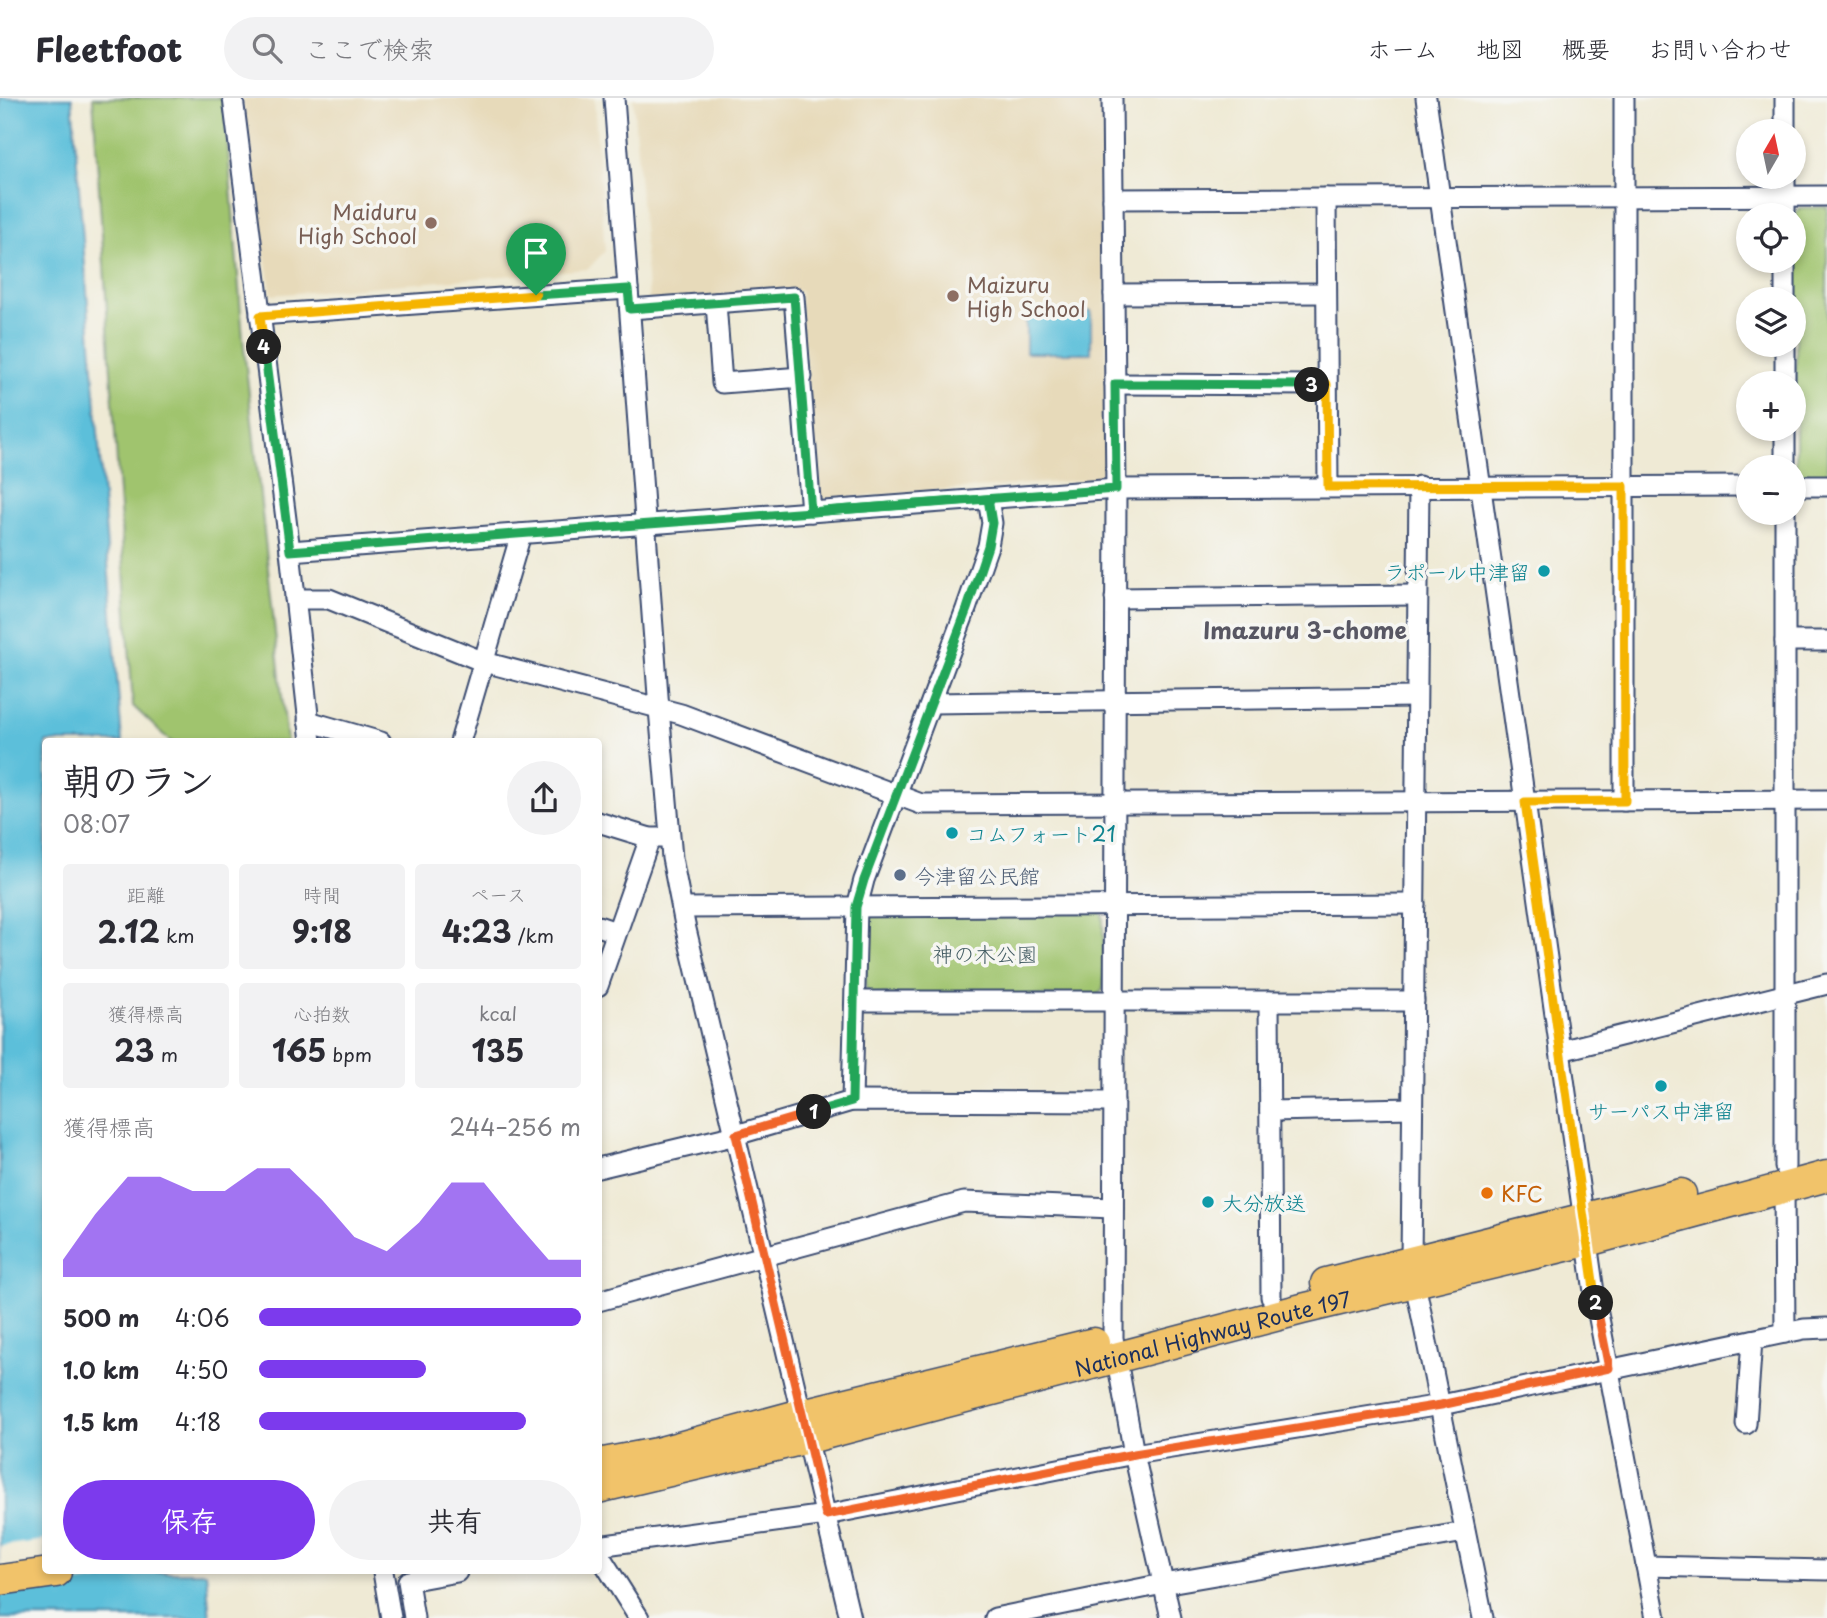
<!DOCTYPE html>
<html lang="ja">
<head>
<meta charset="utf-8">
<style>
  :root { --surface:#fff; --page:#f2f2f3; --text:#2b2b33; --muted:#7c7c81; --line:#e1e1e2; --accent:#7c3aed }
  body { margin:0; font-family:"Playpen Sans","Klee One",sans-serif; background:var(--page); color:var(--text); height:100vh; display:flex; flex-direction:column; font-size:26px; white-space:nowrap }
  * { box-sizing:border-box; margin:0 }
  p { font-size:23px; color:var(--muted) }
  .icon { flex:none; width:38px; height:38px; fill:none; stroke:currentColor; stroke-width:2; stroke-linecap:round; stroke-linejoin:round }
  .map { position:relative; flex:1; overflow:hidden }
  .drawer { position:absolute; left:42px; top:640px; width:560px; height:836px; display:flex; flex-direction:column; background:var(--surface); border-radius:7px; box-shadow:0 4px 10px #0003 }
  .drawer>* { flex:none }
  .needle { width:46px; rotate:9deg }
  .controls { position:absolute; left:1736px; top:21px; display:grid; gap:14px }
  .controls a { display:grid; place-items:center; width:70px; height:70px; border-radius:50%; background:var(--surface); box-shadow:0 4px 10px #0003; font-size:35px }
  .pin { position:absolute; display:grid; place-items:center; width:60px; height:60px; color:#fff; margin:-72px -30px; border-radius:50% 50% 50% 0; rotate:-45deg; box-shadow:0 0 7px #0007 }
  .pin .icon { rotate:45deg }
  .km { position:absolute; width:35px; height:35px; margin:-18px; border-radius:50%; background:#222; color:#fff; font-size:19px; line-height:35px; text-align:center }
  .round { display:grid; place-items:center; flex:none; width:74px; height:74px; border-radius:37px; background:var(--page) }
  .head { display:flex; align-items:center; justify-content:space-between; height:119px; padding:0 21px }
  h1 { font-size:38px; font-weight:700; line-height:52px }
  .stats { display:grid; grid-template-columns:repeat(3,1fr); gap:10px; height:119px; padding:7px 21px }
  .stats div { display:grid; align-content:center; border-radius:7px; background:var(--page); text-align:center }
  .stats b { font-size:30px; font-weight:700 }
  .stats small { font-size:19px; font-weight:400 }
  .stats p { font-size:19px }
  .chart { height:196px; padding:14px 21px }
  .chart p { display:flex; justify-content:space-between }
  .chart svg { width:100%; height:126px; margin-top:7px; fill:var(--accent); opacity:.7 }
  .action { display:flex; gap:14px; margin-top:auto; padding:14px 21px }
  .action a { flex:1; height:80px; border-radius:42px; background:var(--accent); color:#fff; font-size:28px; font-weight:700; line-height:80px; text-align:center }
  .action a+a { background:var(--page); color:var(--text) }
  ul { padding:0 21px; list-style:none; font-size:23px }
  li { display:grid; grid-template-columns:112px 84px 1fr; align-items:center; height:52px }
  li i { height:18px; border-radius:9px; background:var(--accent) }
  header { display:flex; align-items:center; gap:42px; box-sizing:border-box; height:98px; padding:0 35px; background:var(--surface); border-bottom:2px solid var(--line) }
  header strong { font-size:33px }
  nav { display:flex; gap:38px; margin-inline-start:auto; font-size:24px }
  .search { width:490px; height:63px; background:var(--page); display:flex; align-items:center; gap:18px; box-sizing:border-box; padding:0 24px; border-radius:38px; color:var(--muted); font-size:26px }
  .map>svg:first-child { display:block }
  .built { fill:#e7daba }
  .green { fill:#a0c46e; stroke:#5e7a66; stroke-width:2 }
  .water { fill:#5bbfda; stroke:#3b779c; stroke-width:2 }
  .pier { fill:#efead5 }
  .lines { fill:none; stroke-linecap:round; stroke-linejoin:round }
  .minor-casing { stroke:#3b4b70; stroke-width:23 }
  .highway-casing { stroke:#3b4b70; stroke-width:33 }
  .minor { stroke:#fff; stroke-width:19 }
  .highway { stroke:#f1c36a; stroke-width:30 }
  .split-1-casing { stroke:#fff; stroke-width:14 }
  .split-2-casing { stroke:#fff; stroke-width:14 }
  .split-3-casing { stroke:#fff; stroke-width:14 }
  .split-4-casing { stroke:#fff; stroke-width:14 }
  .split-5-casing { stroke:#fff; stroke-width:14 }
  .split-1 { stroke:#22a559; stroke-width:9 }
  .split-2 { stroke:#f0652b; stroke-width:9 }
  .split-3 { stroke:#f5b400; stroke-width:9 }
  .split-4 { stroke:#22a559; stroke-width:9 }
  .split-5 { stroke:#f5b400; stroke-width:9 }
  .education-dot { fill:#8d6e63; stroke:#f6f6f2; stroke-width:2.5 }
  .culture-dot { fill:#0f9aa8; stroke:#f6f6f2; stroke-width:2.5 }
  .service-dot { fill:#5c6f8a; stroke:#f6f6f2; stroke-width:2.5 }
  .food-dot { fill:#e8710a; stroke:#f6f6f2; stroke-width:2.5 }
  .labels { text-anchor:middle; dominant-baseline:central; stroke-width:7; stroke-linejoin:round; paint-order:stroke }
  .education-label { font-size:21px; fill:#785e54; stroke:#f6f6f2; text-anchor:end }
  .culture-label { font-size:21px; fill:#0d838f; stroke:#f6f6f2; text-anchor:start }
  .service-label { font-size:21px; fill:#4e5e75; stroke:#f6f6f2; text-anchor:start }
  .park-label { font-size:21px; fill:#435c63; stroke:#f6f6f2 }
  .food-label { font-size:21px; fill:#c56008; stroke:#f6f6f2; text-anchor:start }
  .street-label { font-size:21px; fill:#1b2f5e; stroke:#f6f6f2 }
  .neighbourhood-label { font-size:23px; font-weight:bold; fill:#585763; stroke:#f6f6f2 }
</style>
</head>
<body>
<header>
<strong>Fleetfoot</strong>
<div class="search"><svg class="icon" aria-label="search" viewBox="0 0 24 24"><circle cx="10" cy="10" r="6"/><path d="M15 15l6 6"/></svg>ここで検索</div>
<nav><a>ホーム</a><a>地図</a><a>概要</a><a>お問い合わせ</a></nav>
</header>
<div class="map">
<svg width="1827" height="1520" viewBox="0 0 1827 1520">
  <rect width="100%" height="100%" fill="#f6f6f2"/>
  <filter id="ink" filterUnits="userSpaceOnUse"><feTurbulence type="fractalNoise" baseFrequency=".0143" numOctaves="2"/><feDisplacementMap in="SourceGraphic" scale="14" xChannelSelector="R" yChannelSelector="G"/><feConvolveMatrix kernelMatrix="1 2 1 2 8 2 1 2 1" color-interpolation-filters="sRGB"/></filter>
  <filter id="wash" filterUnits="userSpaceOnUse"><feTurbulence type="fractalNoise" baseFrequency=".00686" numOctaves="4" result="noise"/><feDisplacementMap in="SourceGraphic" scale="28" xChannelSelector="R" yChannelSelector="G"/><feGaussianBlur stdDeviation="1.57" result="paint"/><feColorMatrix in="noise" values="0 0 0 0 0 0 0 0 0 0 0 0 0 0 0 0 0 1.4 0 .05"/><feComposite in="paint" operator="in"/></filter>
  <g filter="url(#wash)">
    <rect width="100%" height="100%" fill="#efead5"/>
    <g class="built">
      <path d="M243 0H594L605 153 588 171 272 197 254 96Z"/>
      <path d="M633 0H1103L1106 267 1104 371 1099 381 822 401 815 396 800 193 649 204Z"/>
    </g>
    <g class="green">
      <path d="M93 0H224L243 241 287 644H171L133 608Z"/>
      <path d="M1827 109V377H1802L1796 372V116L1800 110Z"/>
      <path d="M1098 812 1103 818 1104 886 1103 892 1096 898 872 897 866 891 865 819 872 814Z"/>
    </g>
    <g class="water">
      <path d="M0 0H72L122 644H46V1474H206L210 1520H0Z"/>
      <rect x="1026" y="213" width="65" height="42"/>
    </g>
    <path class="pier" d="M45 1442 46 1474H158L0 1496V1448Z"/>
  </g>
  <g filter="url(#ink)">
    <g class="lines">
      <g class="minor-casing">
        <g id="minor">
          <path d="M233 0 290 453 311 644"/>
          <path d="M614 0 659 611 672 760 685 827 850 1520"/>
          <path d="M1112 0 1116 391 1113 1240 1134 1356 1171 1520"/>
          <path d="M1426 0 1594 1194 1656 1520"/>
          <path d="M1624 0V703"/>
          <path d="M1785 0V33"/>
          <path d="M1326 100 1328 389"/>
          <path d="M1113 101 1827 98"/>
          <path d="M1785 117V79"/>
          <path d="M1114 196 1326 195"/>
          <path d="M1785 201V163"/>
          <path d="M716 205 722 285 802 279"/>
          <path d="M630 211 794 199 811 414"/>
          <path d="M260 217 628 191"/>
          <path d="M1785 247V285"/>
          <path d="M1115 286 1327 287"/>
          <path d="M1785 369V331"/>
          <path d="M1794 388H1827"/>
          <path d="M290 453 1116 391 1748 388"/>
          <path d="M1115 500 1417 497"/>
          <path d="M295 501H329L484 564 681 616 921 706 1827 702"/>
          <path d="M1785 543H1827"/>
          <path d="M931 605 1416 599"/>
          <path d="M308 623 381 644"/>
          <path d="M460 644 521 436"/>
          <path d="M598 724 650 740H662"/>
          <path d="M682 810 1415 806"/>
          <path d="M598 828 616 834"/>
          <path d="M598 888 650 740"/>
          <path d="M856 903H1414"/>
          <path d="M1269 903 1271 1199"/>
          <path d="M1560 953 1827 886"/>
          <path d="M852 1003 857 809 864 782 966 511 988 448 992 425 988 401"/>
          <path d="M1270 1013 1412 1010"/>
          <path d="M1785 1069V415"/>
          <path d="M598 1070 736 1037 852 1003 1114 1004"/>
          <path d="M1784 1089 1785 1235"/>
          <path d="M1411 1164 1419 388"/>
          <path d="M1415 1185 1483 1520"/>
          <path d="M598 1203 964 1104 1113 1110"/>
          <path d="M1746 1326 1752 1242"/>
          <path d="M598 1448 826 1417 1134 1356 1441 1307 1804 1231 1827 1230"/>
          <path d="M598 1455 639 1520"/>
          <path d="M1646 1468 1827 1472"/>
          <path d="M383 1474 391 1520"/>
          <path d="M414 1520 408 1483 457 1474"/>
          <path d="M995 1520 1163 1486 1465 1434"/>
        </g>
      </g>
      <g class="highway-casing">
        <g id="highway">
          <path d="M1326 1185 1681 1096"/>
          <path d="M598 1366 657 1355 802 1316 1094 1245"/>
          <path id="s1" d="M598 1390 809 1340 1302 1211 1587 1143 1827 1078"/>
          <path d="M0 1482 56 1474"/>
        </g>
      </g>
      <use href="#minor" class="minor"/>
      <use href="#highway" class="highway"/>
    </g>
  </g>
  <g class="lines" filter="url(#ink)">
    <g class="split-1-casing">
      <path id="split-1" d="M536 197 628 191 630 211 794 199 811 414 988 401 992 425 988 448 967 511 864 782 856 809 852 1003 814 1014"/>
    </g>
    <g class="split-2-casing">
      <path id="split-2" d="M814 1014 736 1037 826 1417 1134 1356 1441 1307 1609 1270 1596 1205"/>
    </g>
    <g class="split-3-casing">
      <path id="split-3" d="M1312 287 1327 286 1328 389 1624 388 1625 703 1525 704 1596 1205"/>
    </g>
    <g class="split-4-casing">
      <path id="split-4" d="M264 249 290 453 1116 391 1115 286 1312 287"/>
    </g>
    <g class="split-5-casing">
      <path id="split-5" d="M264 249 260 218 536 197"/>
    </g>
    <use href="#split-1" class="split-1"/>
    <use href="#split-2" class="split-2"/>
    <use href="#split-3" class="split-3"/>
    <use href="#split-4" class="split-4"/>
    <use href="#split-5" class="split-5"/>
  </g>
  <g class="education-dot">
    <circle cx="431" cy="125" r="7"/>
    <circle cx="953" cy="198" r="7"/>
  </g>
  <g class="culture-dot">
    <circle cx="1544" cy="473" r="7"/>
    <circle cx="952" cy="735" r="7"/>
    <circle cx="1661" cy="988" r="7"/>
    <circle cx="1208" cy="1104" r="7"/>
  </g>
  <circle class="service-dot" cx="900" cy="777" r="7"/>
  <circle class="food-dot" cx="1487" cy="1095" r="7"/>
  <g class="labels">
    <g class="education-label">
      <text x="417" y="113">Maiduru<tspan x="417" dy="24">High School</tspan></text>
      <text x="967" y="186" text-anchor="start">Maizuru<tspan x="967" dy="24">High School</tspan></text>
    </g>
    <g class="culture-label">
      <text x="1530" y="473" text-anchor="end">ラポール中津留</text>
      <text x="966" y="735">コムフォート21</text>
      <text x="1661" y="1012" text-anchor="middle">サーパス中津留</text>
      <text x="1222" y="1104">大分放送</text>
    </g>
    <g class="service-label">
      <text x="914" y="777">今津留公民館</text>
    </g>
    <g class="park-label">
      <text x="985" y="855">神の木公園</text>
    </g>
    <g class="food-label">
      <text x="1501" y="1095">KFC</text>
    </g>
    <g class="street-label">
      <text stroke="none"><textPath href="#s1" startOffset="634">National Highway Route 197</textPath></text>
    </g>
    <g class="neighbourhood-label">
      <text x="1305" y="531">Imazuru 3-chome</text>
    </g>
  </g>
</svg>
<div class="controls">
<a><svg class="needle" viewBox="-14 -14 28 28"><path d="M0-13l5 13h-10z" fill="#e53935"/><path d="M0 13l5-13h-10z" fill="#7c7c81"/></svg></a>
<a><svg class="icon" aria-label="locate" viewBox="0 0 24 24"><circle cx="12" cy="12" r="6"/><path d="M12 2v4M12 18v4M2 12h4M18 12h4"/></svg></a>
<a><svg class="icon" aria-label="layers" viewBox="0 0 24 24"><path d="M12 4l9 5-9 5-9-5zM3 14l9 5 9-5"/></svg></a>
<a>+</a>
<a>−</a>
</div>
<div class="pin" style="left:536px;top:197px;background:#1e9e55"><svg class="icon" aria-label="arrive" viewBox="0 0 24 24"><path d="M6 21V4h12l-3 4 3 4H6"/></svg></div>
<b class="km" style="left:814px;top:1014px">1</b>
<b class="km" style="left:1596px;top:1205px">2</b>
<b class="km" style="left:1312px;top:287px">3</b>
<b class="km" style="left:264px;top:249px">4</b>
<section class="drawer">
<div class="head"><div><h1>朝のラン</h1><p>08:07</p></div><a class="round"><svg class="icon" aria-label="share" viewBox="0 0 24 24"><path d="M12 15V3M7 8l5-5 5 5M5 13v7h14v-7"/></svg></a></div>
<div class="stats">
<div><p>距離</p><b>2.12<small> km</small></b></div>
<div><p>時間</p><b>9:18</b></div>
<div><p>ペース</p><b>4:23<small> /km</small></b></div>
</div>
<div class="stats">
<div><p>獲得標高</p><b>23<small> m</small></b></div>
<div><p>心拍数</p><b>165<small> bpm</small></b></div>
<div><p>kcal</p><b>135</b></div>
</div>
<div class="chart"><p><span>獲得標高</span>244–256 m</p>
<svg viewBox="0 0 160 44" preserveAspectRatio="none"><path d="M0 44V38L10 22L20 9L30 9L40 14L50 14L60 6L70 6L80 17L90 30L100 35L110 25L120 11L130 11L140 25L150 38L160 38V44z"/></svg>
</div>
<ul>
<li><b>500 m</b>4:06<i style="width:100%"></i></li>
<li><b>1.0 km</b>4:50<i style="width:52%"></i></li>
<li><b>1.5 km</b>4:18<i style="width:83%"></i></li>
</ul>
<div class="action"><a>保存</a><a>共有</a></div>
</section>
</div>
</body>
</html>
